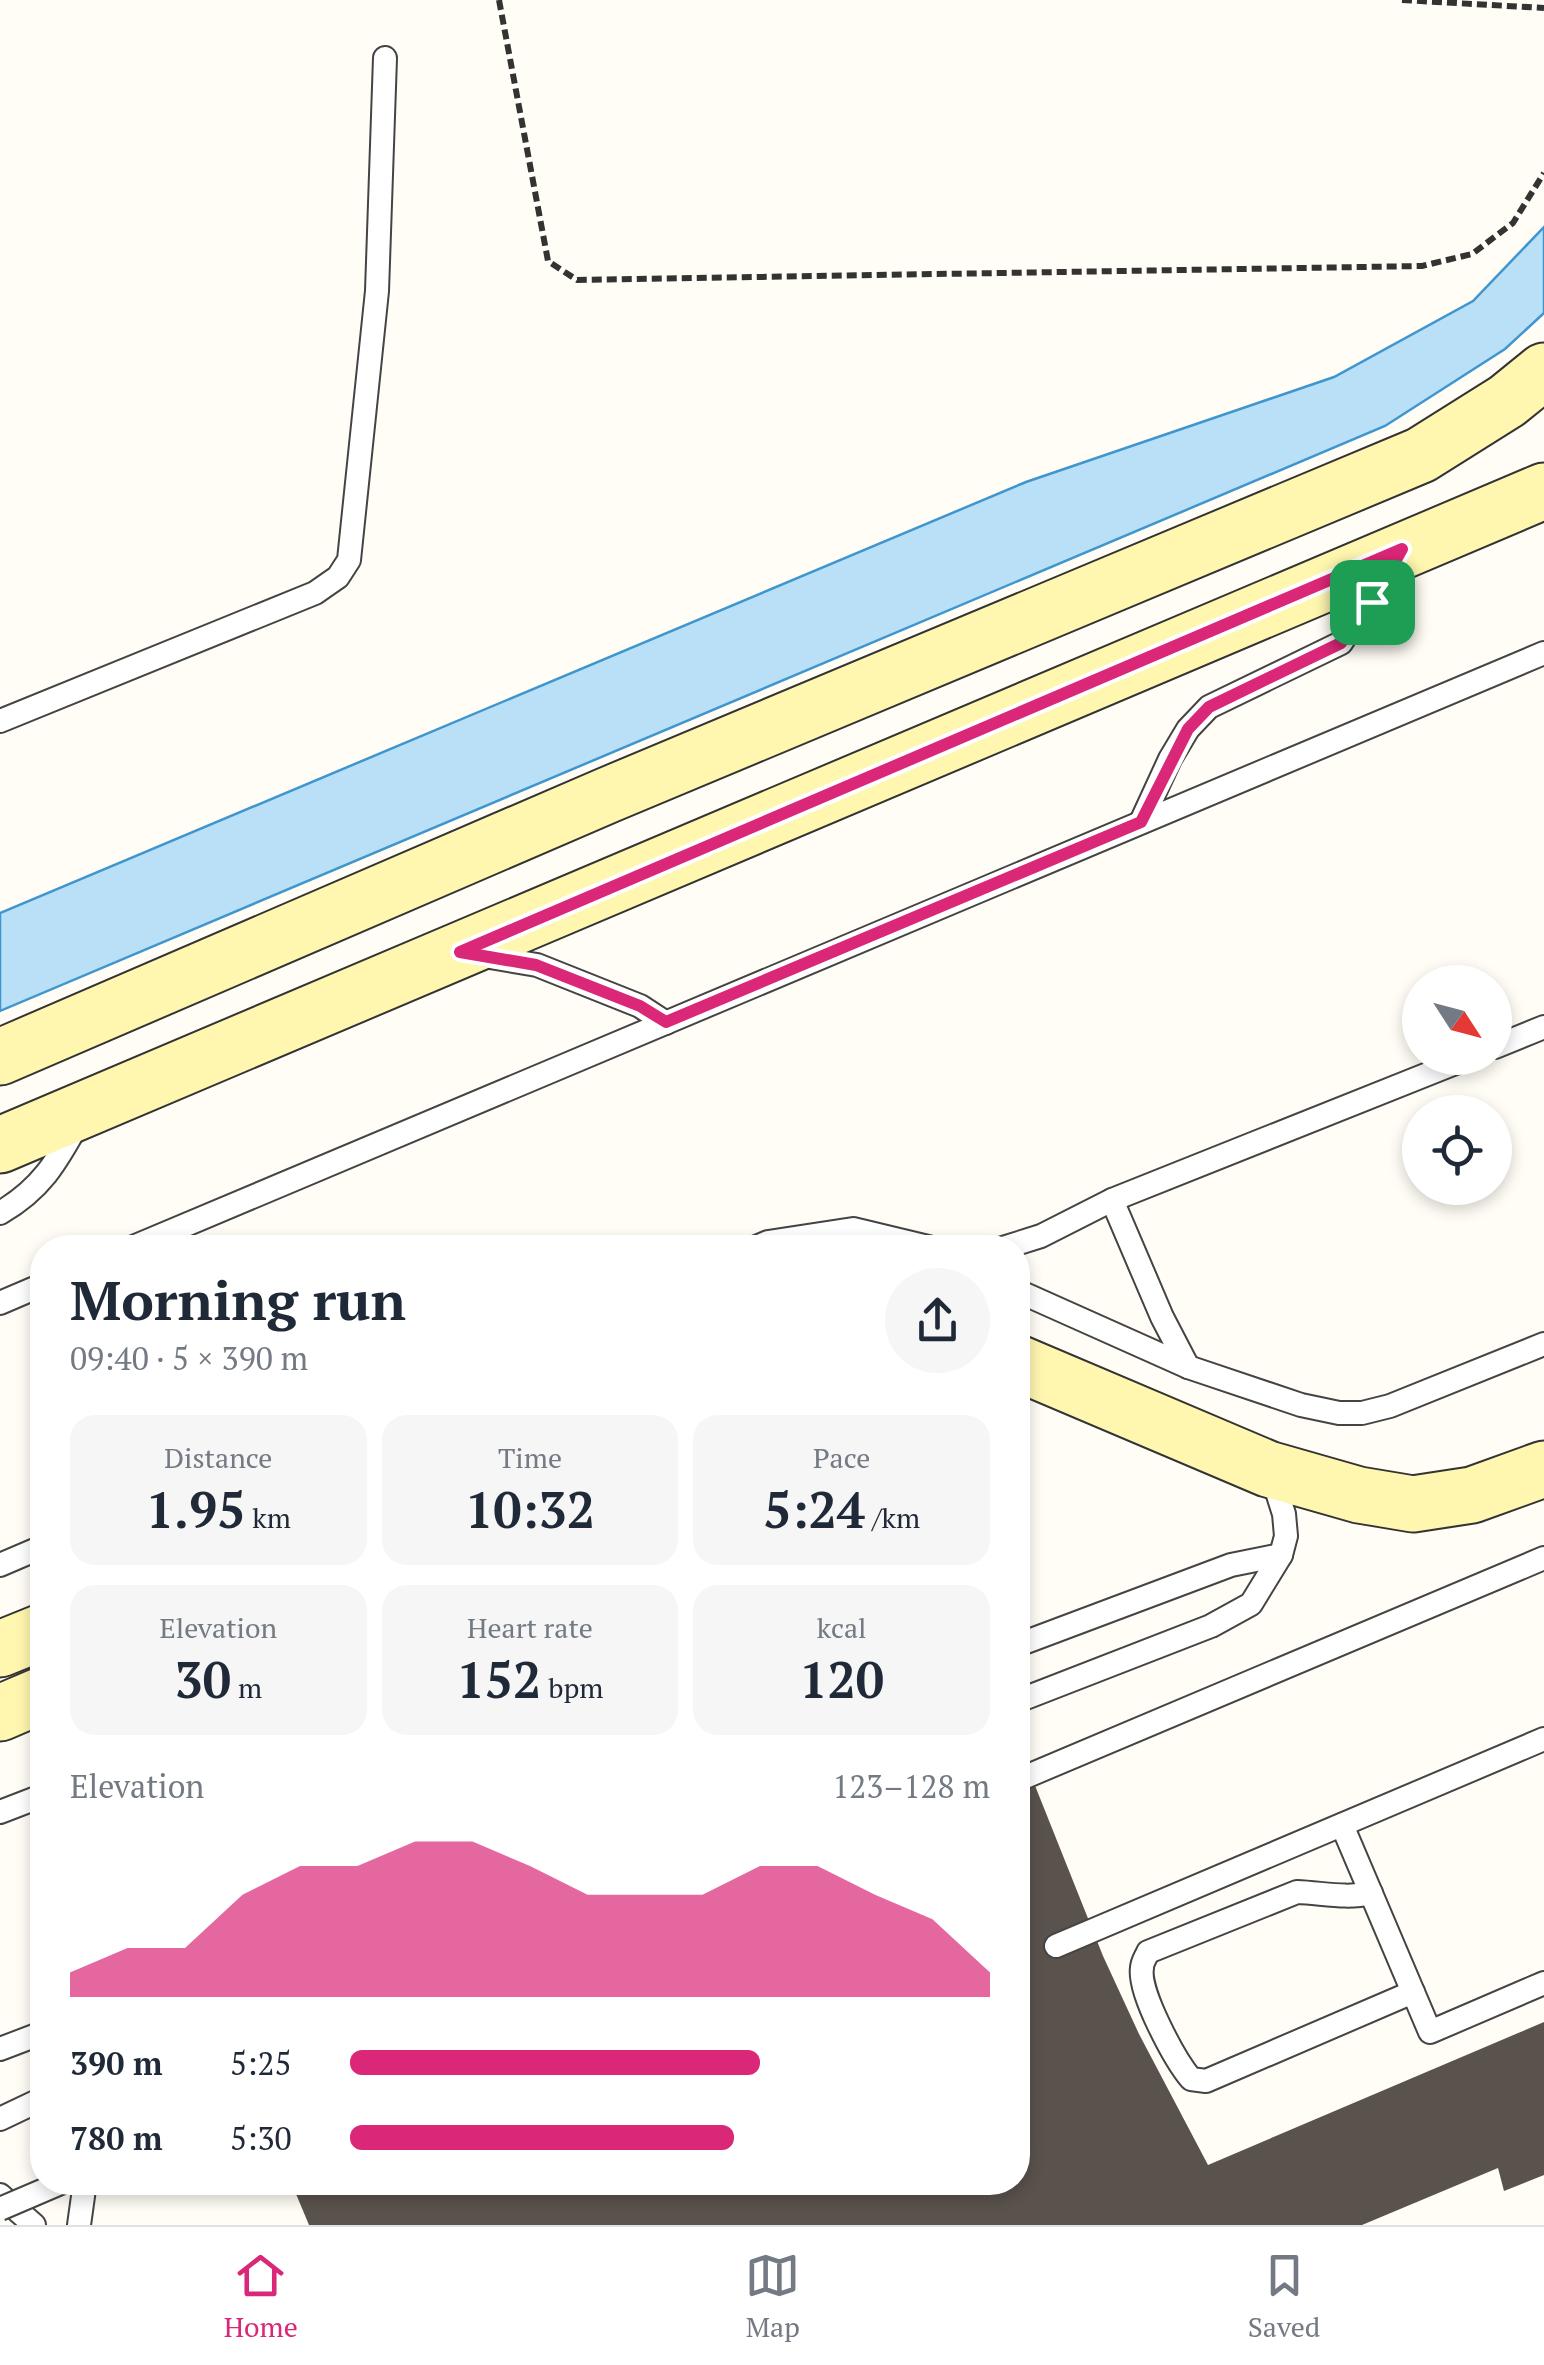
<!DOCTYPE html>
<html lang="en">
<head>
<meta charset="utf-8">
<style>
  :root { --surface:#fff; --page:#f6f6f7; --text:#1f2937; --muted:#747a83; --line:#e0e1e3; --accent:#db2777 }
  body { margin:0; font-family:"PT Serif",serif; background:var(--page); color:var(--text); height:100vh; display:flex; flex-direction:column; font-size:38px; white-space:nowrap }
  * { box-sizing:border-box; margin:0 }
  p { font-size:32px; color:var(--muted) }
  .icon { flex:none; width:55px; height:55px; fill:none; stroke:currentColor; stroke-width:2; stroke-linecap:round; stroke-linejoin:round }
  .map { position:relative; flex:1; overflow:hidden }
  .sheet { position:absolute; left:30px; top:1235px; width:1000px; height:960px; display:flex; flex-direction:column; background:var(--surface); border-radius:40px; box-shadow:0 5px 15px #0003 }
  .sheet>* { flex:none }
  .needle { width:65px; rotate:126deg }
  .fabs { position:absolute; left:1402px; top:965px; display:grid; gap:20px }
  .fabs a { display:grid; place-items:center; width:110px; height:110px; border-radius:50%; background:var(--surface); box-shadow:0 5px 15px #0003; font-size:50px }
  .pin { position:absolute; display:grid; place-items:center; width:85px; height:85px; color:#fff; margin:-42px; border-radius:20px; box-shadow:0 5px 15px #0006 }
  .round { display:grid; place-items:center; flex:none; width:105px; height:105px; border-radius:52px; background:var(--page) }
  .overview { display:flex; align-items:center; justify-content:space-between; height:170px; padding:0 40px }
  h1 { font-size:55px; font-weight:700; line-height:75px }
  .stats { display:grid; grid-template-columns:repeat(3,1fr); gap:15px; height:170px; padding:10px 40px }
  .stats div { display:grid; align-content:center; border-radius:25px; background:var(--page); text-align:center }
  .stats b { font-size:50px; font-weight:700 }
  .stats small { font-size:28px; font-weight:400 }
  .stats p { font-size:28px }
  .chart { height:280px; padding:20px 40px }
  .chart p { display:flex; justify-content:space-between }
  .chart svg { width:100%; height:180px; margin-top:10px; fill:var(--accent); opacity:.7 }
  ul { padding:0 40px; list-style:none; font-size:32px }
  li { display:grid; grid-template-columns:160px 120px 1fr; align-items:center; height:75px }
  li i { height:25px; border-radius:12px; background:var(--accent) }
  .dock { display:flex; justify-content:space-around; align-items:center; height:140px; border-top:2px solid var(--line); background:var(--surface); font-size:28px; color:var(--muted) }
  .dock a { display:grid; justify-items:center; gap:5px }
  .dock .current { color:var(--accent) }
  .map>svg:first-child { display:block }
  .water { fill:#b9e0f7; stroke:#3f96cf; stroke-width:2.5 }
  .building { fill:#5a524d }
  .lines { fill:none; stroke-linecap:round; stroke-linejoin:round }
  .service-casing { stroke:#444; stroke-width:26 }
  .secondary-casing { stroke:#333; stroke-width:59 }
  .path { stroke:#333; stroke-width:6; stroke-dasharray:10 5; stroke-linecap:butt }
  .service { stroke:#fff; stroke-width:22 }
  .secondary { stroke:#fff6b0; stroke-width:55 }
  .service-bridge-casing { stroke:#444; stroke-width:26; stroke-linecap:butt }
  .service-bridge { stroke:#fff; stroke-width:22 }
  .route-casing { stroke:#fff; stroke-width:20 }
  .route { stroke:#db2777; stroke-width:12 }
</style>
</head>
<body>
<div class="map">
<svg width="1544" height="2225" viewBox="0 0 1544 2225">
  <rect width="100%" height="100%" fill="#fffdf5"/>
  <path class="water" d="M1544 227V313L1505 349 1385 426 0 1011V913L1026 482 1334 377 1473 301Z"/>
  <path class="building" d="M1018 1743 1103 1956 1139 2034 1208 2165 1544 2022V2175L1504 2191 1498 2168 1362 2225H309L291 2182H1018Z"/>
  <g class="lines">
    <g class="service-casing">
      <g id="service">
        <path d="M0 721 315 593 338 577 349 560 377 291 385 58"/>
        <path d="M1141 822 1170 759 1188 729 1209 707 1341 643 1393 564"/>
        <path d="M478 955 537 965 640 1006 666 1023"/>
        <path d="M1495 1047 1544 1027"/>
        <path d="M1112 1200 1162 1317 1188 1367"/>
        <path d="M0 1213C41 1189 56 1163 78 1123"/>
        <path d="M131 1248 1544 653"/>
        <path d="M754 1248 768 1242 853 1229 932 1248"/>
        <path d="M1003 1248 1041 1236 1112 1200 1468 1058"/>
        <path d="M1018 1291 1188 1367 1301 1405 1339 1413H1362L1390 1406 1544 1344"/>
        <path d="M0 1303 42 1285"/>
        <path d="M0 1565 42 1547"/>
        <path d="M1018 1645 1231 1565 1281 1555"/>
        <path d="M1018 1701 1211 1626 1251 1604 1281 1555 1286 1536 1284 1514 1272 1476"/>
        <path d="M1018 1780 1544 1558"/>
        <path d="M0 1812 39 1797 42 1800"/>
        <path d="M1342 1825 1430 2032 1544 1983"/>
        <path d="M1371 1893C1346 1899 1323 1893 1297 1892L1148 1952C1146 1957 1142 1962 1142 1968 1138 1992 1175 2060 1191 2079L1206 2081 1413 1992"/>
        <path d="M1056 1946 1544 1739"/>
        <path d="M0 2049 42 2033"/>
        <path d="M0 2119 42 2099"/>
        <path d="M0 2195 34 2225"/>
        <path d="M79 2225 85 2182"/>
      </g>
    </g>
    <g class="secondary-casing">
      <g id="secondary">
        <path d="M0 1057 608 795 1421 455 1507 401 1544 371"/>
        <path d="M0 1145 1544 491"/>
        <path d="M1018 1363 1268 1469 1359 1495 1413 1504 1472 1495 1544 1469"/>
        <path d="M0 1649 42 1632"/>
        <path d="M0 1713 42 1695"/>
      </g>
    </g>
    <g class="path">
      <path d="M499 0 548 261 577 280 1422 266 1472 254 1513 223 1544 173"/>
      <path d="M1402 0 1544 8"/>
    </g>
    <use href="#service" class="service"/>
    <use href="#secondary" class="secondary"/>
    <g class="service-bridge-casing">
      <path id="service-bridge" d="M0 2209 63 2182"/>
    </g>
    <use href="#service-bridge" class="service-bridge"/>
  </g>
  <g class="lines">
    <g class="route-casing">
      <path id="route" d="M1402 549 1372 602 1341 643 1209 707 1188 729 1141 822 666 1022 640 1006 536 965 460 952Z"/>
    </g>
    <use href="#route" class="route"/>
  </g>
</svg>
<div class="fabs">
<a><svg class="needle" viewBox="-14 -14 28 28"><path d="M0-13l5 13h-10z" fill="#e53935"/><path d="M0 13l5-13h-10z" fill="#747a83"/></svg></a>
<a><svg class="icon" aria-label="locate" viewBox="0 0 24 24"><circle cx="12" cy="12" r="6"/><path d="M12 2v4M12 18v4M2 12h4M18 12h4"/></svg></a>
</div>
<div class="pin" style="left:1372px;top:602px;background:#1e9e55"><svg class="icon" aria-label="arrive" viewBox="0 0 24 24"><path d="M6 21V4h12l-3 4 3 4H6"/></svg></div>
<section class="sheet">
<div class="overview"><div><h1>Morning run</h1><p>09:40 · 5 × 390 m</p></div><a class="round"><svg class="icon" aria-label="share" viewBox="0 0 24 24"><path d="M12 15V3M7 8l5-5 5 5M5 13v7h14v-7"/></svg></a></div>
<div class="stats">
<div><p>Distance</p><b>1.95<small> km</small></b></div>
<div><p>Time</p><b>10:32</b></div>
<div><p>Pace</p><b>5:24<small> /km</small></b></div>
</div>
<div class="stats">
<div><p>Elevation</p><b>30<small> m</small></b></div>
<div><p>Heart rate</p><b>152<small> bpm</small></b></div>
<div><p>kcal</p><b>120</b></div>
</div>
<div class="chart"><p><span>Elevation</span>123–128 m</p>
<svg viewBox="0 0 160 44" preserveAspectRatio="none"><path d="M0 44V38L10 32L20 32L30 19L40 12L50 12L60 6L70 6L80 12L90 19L100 19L110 19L120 12L130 12L140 19L150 25L160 38V44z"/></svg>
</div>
<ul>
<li><b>390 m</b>5:25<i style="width:64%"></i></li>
<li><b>780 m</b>5:30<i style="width:60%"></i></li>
</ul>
</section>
</div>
<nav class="dock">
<a class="current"><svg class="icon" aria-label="home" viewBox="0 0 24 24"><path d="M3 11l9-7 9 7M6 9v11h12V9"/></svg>Home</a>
<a><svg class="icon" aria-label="map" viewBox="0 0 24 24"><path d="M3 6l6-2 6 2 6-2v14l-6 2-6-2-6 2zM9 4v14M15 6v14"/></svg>Map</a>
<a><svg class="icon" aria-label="saved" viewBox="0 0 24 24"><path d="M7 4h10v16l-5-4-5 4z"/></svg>Saved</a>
</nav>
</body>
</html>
